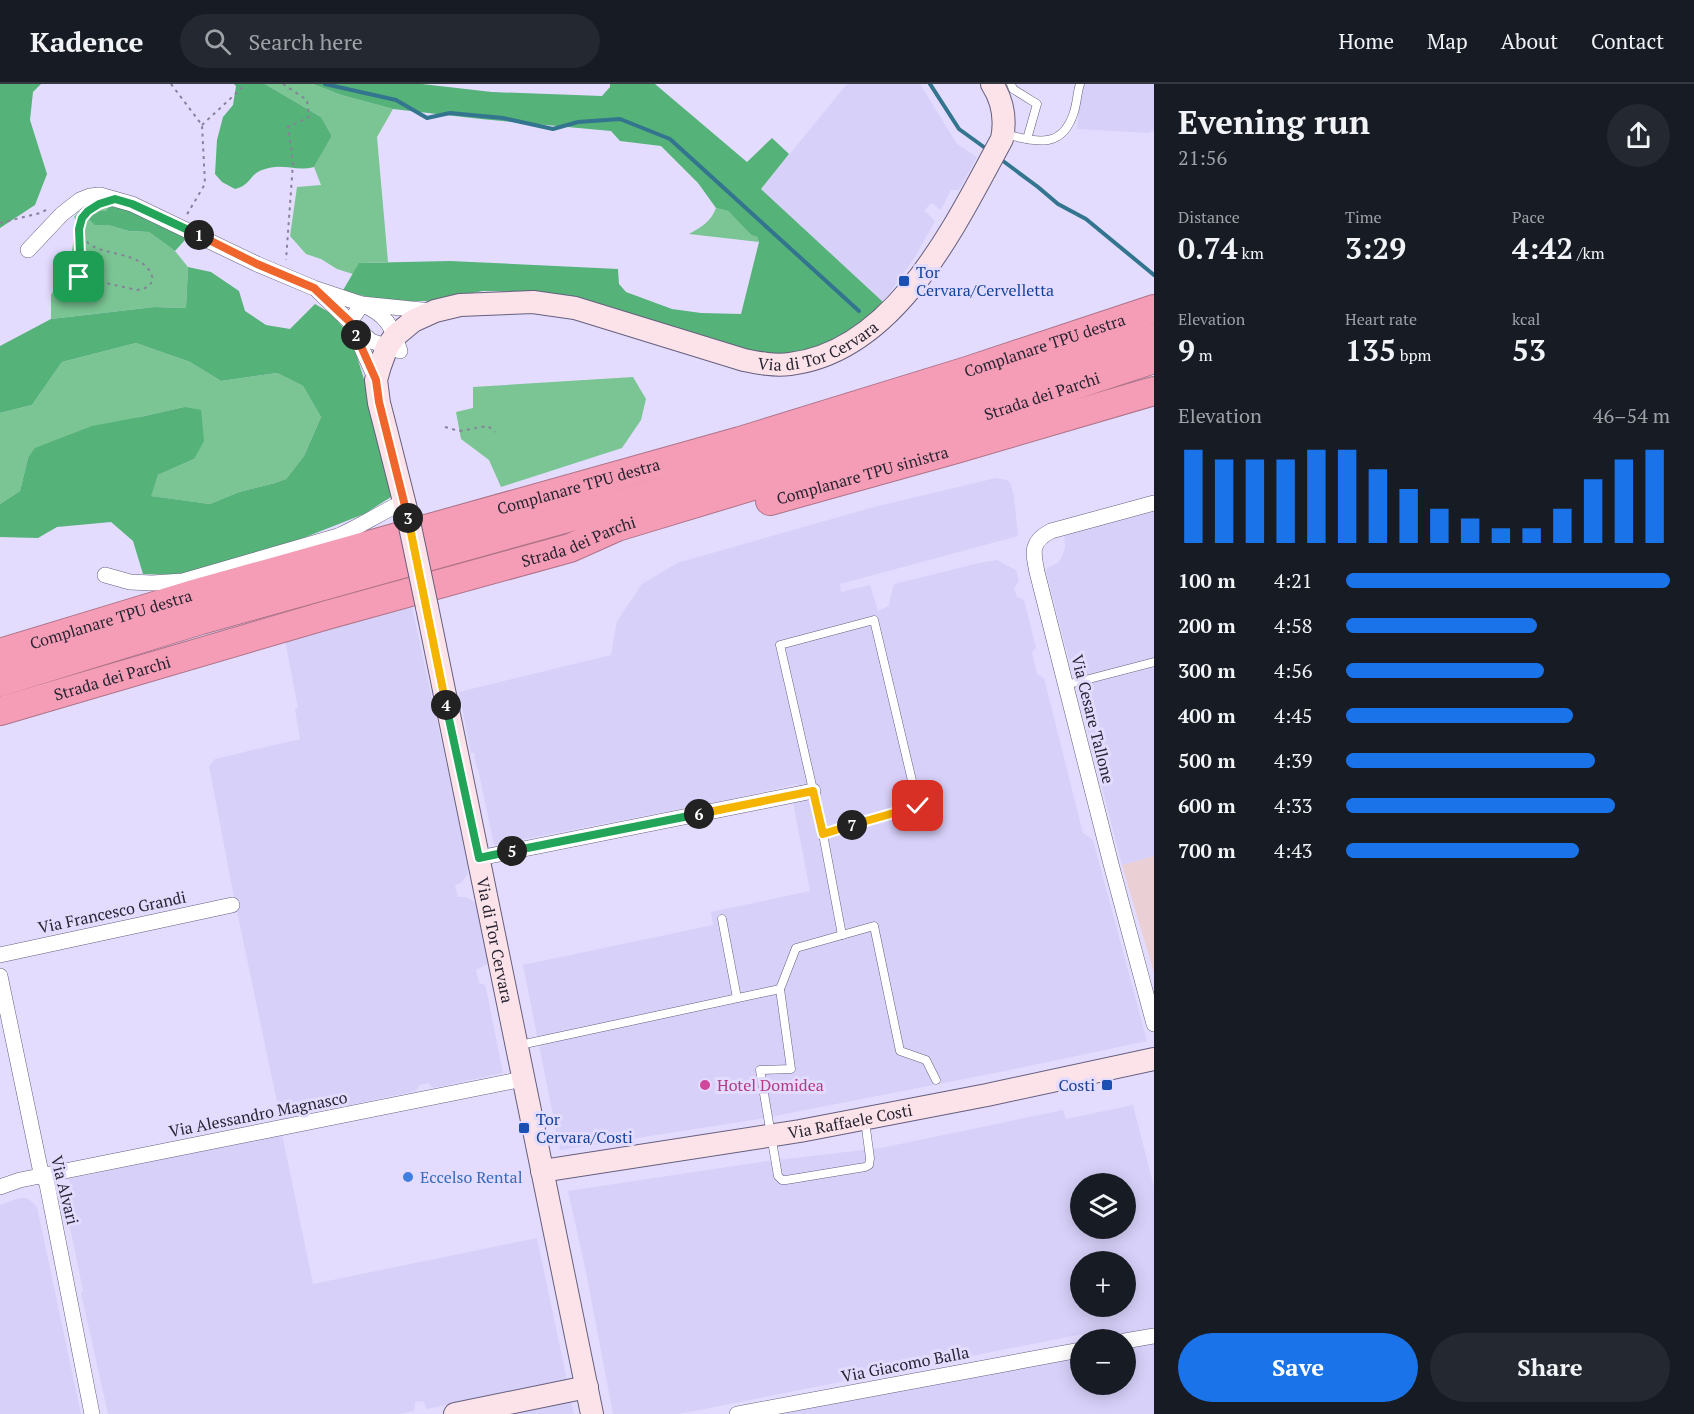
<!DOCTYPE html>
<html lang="en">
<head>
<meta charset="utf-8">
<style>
  :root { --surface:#171b24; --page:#242831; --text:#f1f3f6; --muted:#9ea1a6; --line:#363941; --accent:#1a73e8 }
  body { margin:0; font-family:"PT Serif",serif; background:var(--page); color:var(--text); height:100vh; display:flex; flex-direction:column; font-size:22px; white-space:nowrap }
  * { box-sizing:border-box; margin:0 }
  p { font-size:20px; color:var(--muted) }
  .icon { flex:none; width:33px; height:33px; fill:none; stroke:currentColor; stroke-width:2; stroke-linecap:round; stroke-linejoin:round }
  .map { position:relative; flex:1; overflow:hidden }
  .side { display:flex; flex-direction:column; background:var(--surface); width:540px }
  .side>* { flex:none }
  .tools { position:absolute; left:1070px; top:1089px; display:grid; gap:12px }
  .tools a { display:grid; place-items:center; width:66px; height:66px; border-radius:50%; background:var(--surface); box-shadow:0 3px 15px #0003; font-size:30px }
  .pin { position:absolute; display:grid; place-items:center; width:51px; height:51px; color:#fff; margin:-26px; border-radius:12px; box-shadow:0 3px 9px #0006 }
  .km { position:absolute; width:30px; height:30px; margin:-15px; border-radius:50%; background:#222; color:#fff; font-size:16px; line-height:30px; text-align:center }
  .round { display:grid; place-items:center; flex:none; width:63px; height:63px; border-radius:32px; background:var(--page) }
  .headline { display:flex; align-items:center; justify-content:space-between; height:102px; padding:0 24px }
  h1 { font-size:33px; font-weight:800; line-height:45px }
  .figures { display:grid; grid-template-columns:repeat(3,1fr); gap:9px; height:102px; padding:6px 24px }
  .figures div { display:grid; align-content:center }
  .figures b { font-size:30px; font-weight:800 }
  .figures small { font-size:16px; font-weight:400 }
  .figures p { font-size:16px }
  .chart { height:168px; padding:12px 24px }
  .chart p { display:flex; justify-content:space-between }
  .chart svg { width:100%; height:108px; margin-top:6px; stroke:var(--accent); stroke-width:6 }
  .button { display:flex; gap:12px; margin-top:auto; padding:12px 24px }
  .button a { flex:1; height:69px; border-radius:36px; background:var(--accent); color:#fff; font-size:24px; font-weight:800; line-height:69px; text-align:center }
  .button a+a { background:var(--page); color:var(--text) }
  ul { padding:0 24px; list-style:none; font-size:20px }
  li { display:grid; grid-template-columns:96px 72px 1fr; align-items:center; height:45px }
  li i { height:15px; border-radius:8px; background:var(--accent) }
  header { display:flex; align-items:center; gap:36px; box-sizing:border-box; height:84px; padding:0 30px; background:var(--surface); border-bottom:2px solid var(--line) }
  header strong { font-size:28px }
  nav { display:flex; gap:33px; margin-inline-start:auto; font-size:21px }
  .search { width:420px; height:54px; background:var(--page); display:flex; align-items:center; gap:15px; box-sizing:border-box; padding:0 21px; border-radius:33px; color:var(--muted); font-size:22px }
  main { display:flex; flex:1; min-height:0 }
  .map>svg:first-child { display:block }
  .commercial { fill:#ead0d5 }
  .built { fill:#d7d0f9; fill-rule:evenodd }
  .green { fill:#7ac593 }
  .forest { fill:#55b278 }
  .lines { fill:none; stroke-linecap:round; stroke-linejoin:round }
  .stream { stroke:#33758f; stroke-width:4 }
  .lane-casing { stroke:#655f7d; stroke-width:9 }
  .street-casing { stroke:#655f7d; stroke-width:16 }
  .secondary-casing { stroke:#655f7d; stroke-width:24 }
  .highway-casing { stroke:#ad7388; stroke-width:30 }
  .path { stroke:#87829a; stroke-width:2; stroke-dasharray:3 4.5; stroke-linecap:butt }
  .lane { stroke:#fff; stroke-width:8 }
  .street { stroke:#fff; stroke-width:15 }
  .secondary { stroke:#fce2e9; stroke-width:22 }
  .highway { stroke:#f59db6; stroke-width:28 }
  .secondary-bridge-casing { stroke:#655f7d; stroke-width:24; stroke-linecap:butt }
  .secondary-bridge { stroke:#fce2e9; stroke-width:22 }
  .split-1-casing { stroke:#fff; stroke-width:12 }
  .split-2-casing { stroke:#fff; stroke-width:12 }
  .split-3-casing { stroke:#fff; stroke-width:12 }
  .split-4-casing { stroke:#fff; stroke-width:12 }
  .split-5-casing { stroke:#fff; stroke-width:12 }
  .split-6-casing { stroke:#fff; stroke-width:12 }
  .split-7-casing { stroke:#fff; stroke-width:12 }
  .split-8-casing { stroke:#fff; stroke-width:12 }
  .split-1 { stroke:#22a559; stroke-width:8 }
  .split-2 { stroke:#f0652b; stroke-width:8 }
  .split-3 { stroke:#f0652b; stroke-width:8 }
  .split-4 { stroke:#f5b400; stroke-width:8 }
  .split-5 { stroke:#22a559; stroke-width:8 }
  .split-6 { stroke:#22a559; stroke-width:8 }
  .split-7 { stroke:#f5b400; stroke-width:8 }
  .split-8 { stroke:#f5b400; stroke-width:8 }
  .transit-dot { fill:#1a4fb4; stroke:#e3dcff; stroke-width:2 }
  .hotel-dot { fill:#d1479c; stroke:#e3dcff; stroke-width:2 }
  .shop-dot { fill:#3f7fe0; stroke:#e3dcff; stroke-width:2 }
  .labels { text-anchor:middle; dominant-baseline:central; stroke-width:6; stroke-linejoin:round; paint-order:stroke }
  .transit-label { font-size:16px; fill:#164399; stroke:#e3dcff; text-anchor:start }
  .street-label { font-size:16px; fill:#282532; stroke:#e3dcff }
  .hotel-label { font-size:16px; fill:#b23c85; stroke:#e3dcff; text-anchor:start }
  .shop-label { font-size:16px; fill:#366cbe; stroke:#e3dcff; text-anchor:start }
</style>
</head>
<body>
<header>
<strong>Kadence</strong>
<div class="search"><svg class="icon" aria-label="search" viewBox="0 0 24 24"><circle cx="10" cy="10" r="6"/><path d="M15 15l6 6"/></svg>Search here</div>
<nav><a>Home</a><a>Map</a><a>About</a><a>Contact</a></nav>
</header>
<main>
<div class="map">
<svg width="1154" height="1330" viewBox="0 0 1154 1330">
  <rect width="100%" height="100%" fill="#e3dcff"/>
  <path class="commercial" d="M1154 772V889L1122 781Z"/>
  <g class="built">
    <path d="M847 0H920L957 60 977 73 959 106H951L941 126 932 119 924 126 935 137 915 173 883 218 761 105Z"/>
    <path d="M1084 0H1154V47L1148 49 1077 45 1080 7Z"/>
    <path d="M996 394 1007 396 1011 400 1014 412 1018 452 840 500 841 508 870 501 878 527 889 522 891 510 894 500 979 479 997 476 1016 486 1019 497 1014 504 1017 513 1024 516 1036 564 1032 568 1037 590 1044 594 1083 749 1093 756 1147 957 1000 988 759 1035 560 1066 523 881 713 841 711 828 810 807 793 718 800 710 797 700 737 714 494 761 478 685H477L474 669H471L459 608 611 571 617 537 642 500 677 479 874 423Z"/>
    <path d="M1154 412V772L1122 781 1046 487 1047 484 1058 479 1062 473 1065 463 1064 449Z"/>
    <path d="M412 523 469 783 467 791 461 799 455 801 458 813H466L473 817 478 823 490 879 476 886 479 899 485 901 486 904 503 989 433 1004 428 999 419 1001 417 1006 411 1008 340 1023 331 1019 329 1016 314 1019 313 1027 310 1030 281 1037 234 813 209 682 215 675 300 655 295 625 298 624 285 556Z"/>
    <path d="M1133 1021 1154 1103V1247L1115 1254 1108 1245 679 1330H613L586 1188 568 1107 767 1077 881 1064 1063 1026 1066 1035ZM1080 1100H1125V1144H1080ZM1080 1178H1125V1222H1080Z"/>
    <path d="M282 1050 313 1200 537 1154 567 1296 427 1325 423 1317 415 1318 414 1327 400 1330H108L81 1209 83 1207 63 1109 71 1108 69 1095Z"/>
    <path d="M19 1114H26L31 1117 37 1123 81 1330H0V1121Z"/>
    <path d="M1154 1256V1330H782L1080 1270V1300H1125V1261Z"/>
    <path d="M571 1316 574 1330H500Z"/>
  </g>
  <g class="green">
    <path d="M265 0H313L341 11 393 25 377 53 388 178 360 179 353 190 337 185 321 175 306 170 290 152 297 103 321 101 314 83 332 52 321 33Z"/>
    <path d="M112 117 106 127H97L95 141H108L129 147 149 148 175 167 188 183 186 224 154 223 51 235V211L70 177 77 138 74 133 79 127 82 129 93 118Z"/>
    <path d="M716 124 728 127 751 151 757 153 759 158 689 150C701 143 711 138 716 124Z"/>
    <path d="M136 259 190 278 221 297 277 289 303 302 321 333 304 372 286 395 275 399 239 408 210 420 150 412 158 391 194 375 184 323 140 333 28 374 20 407 0 420V329L32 321 62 278Z"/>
    <path d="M633 293 646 315 641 336 622 364 501 403 489 376 461 355 456 328 473 324V303Z"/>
  </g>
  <g class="forest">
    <path d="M0 0H41L33 8 30 36 47 90 35 121 0 144Z"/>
    <path d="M234 0H265L321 33 332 52 314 83C294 88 283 78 262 86 250 90 250 102 235 105L222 98 215 90 217 56 223 33 233 21 236 2Z"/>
    <path d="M313 0H422L492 8 602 12 610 3V0H655L747 78 772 54 789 70 761 105 883 218 866 238 830 259 788 271 744 269 598 220 545 208 483 207 427 217H392L342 208 359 179 450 177 618 185 619 200 626 208 672 225 701 229 741 230 759 158 757 153 751 151 728 127 716 124 698 99 661 62 620 57 611 47 481 35 393 25 341 11Z"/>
    <path d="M112 117 182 147 185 156 175 167 149 148 129 147 108 141H95L89 135 91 129 97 127H106Z"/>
    <path d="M188 183 211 188 239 207 245 227 266 241 290 245 315 220 332 230 351 253 370 315 391 413 364 430 283 462 178 491 143 490 133 457 111 438 57 443 38 454 0 453V420L20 407 28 374 35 364 92 342 140 333 184 323 201 326 204 357 194 375 158 391 151 412 210 420 239 408 275 399 286 395 304 372 321 333 303 302 277 289 221 297 190 278 136 259 62 278 32 321 0 329V262L51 235 154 223 186 224Z"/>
  </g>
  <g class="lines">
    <g class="stream">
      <path d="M325 0 396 16 427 34 450 29 503 34 553 45 578 38 620 35 670 55 859 227"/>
      <path d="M930 0 959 45 988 66"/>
      <path d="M999 74 1038 103 1058 120 1086 135 1154 191"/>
    </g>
    <g class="lane-casing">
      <g id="lane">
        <path d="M1011 0 1013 5 1037 20 1027 55"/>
        <path d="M1004 50C1035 57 1062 67 1074 28 1077 19 1077 9 1080 0"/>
        <path d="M1066 601 1154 578"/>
        <path d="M823 750 918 722 874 536 780 561 823 750 842 851"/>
        <path d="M722 835 737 914"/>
        <path d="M520 961 780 905"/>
        <path d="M865 1037 870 1074 869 1081 865 1083 786 1096H782L778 1092 760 986 791 985 780 905 796 864 874 842 900 967 926 976 936 996"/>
      </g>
    </g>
    <g class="street-casing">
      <g id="street">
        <path d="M28 166 62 130 80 116 90 112 100 111 132 120 257 180 314 204 362 220 432 227"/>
        <path d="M317 206 350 238 376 296"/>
        <path d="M362 220C387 232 391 240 400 267L371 257 350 238Z"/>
        <path d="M1154 419 1051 447C1030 458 1033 468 1037 488L1111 780 1154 940"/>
        <path d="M105 491 130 498 152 499 183 497 338 452C361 442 381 428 404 418"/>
        <path d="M479 774 813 707"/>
        <path d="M0 871 232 821"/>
        <path d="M0 892 40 1084 47 1100 92 1330"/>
        <path d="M0 1103 20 1096 523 995"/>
        <path d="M1125 1257 1154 1252"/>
        <path d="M737 1330 1080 1266"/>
      </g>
    </g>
    <g class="secondary-casing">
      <g id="secondary">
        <path id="s1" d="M408 433 387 350 379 319 376 296 380 282 387 263 395 252 413 237 435 227 460 221 533 218 575 224 744 276C759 279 774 282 790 280 897 267 956 139 1002 55 1006 35 1003 17 992 0"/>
        <path id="s2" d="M427 523 592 1330"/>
        <path id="s3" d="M542 1087 800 1047 987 1011 1154 975"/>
        <path d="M455 1330 587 1303"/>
      </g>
    </g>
    <g class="highway-casing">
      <g id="highway">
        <path id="s4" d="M770 417 956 365 1154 307"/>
        <path id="s5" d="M0 569 194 510 740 357 967 287 1154 225"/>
        <path d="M0 598 201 536 661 408 833 357 1154 254"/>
        <path id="s6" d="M0 627 327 531 570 464 617 443 951 342 1154 275"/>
      </g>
    </g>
    <g class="path">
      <path d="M171 0 202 41 205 100 186 132"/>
      <path d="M283 0 307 16 309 33 288 43 293 79 286 176"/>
      <path d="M202 41 246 0"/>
      <path d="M0 139 40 129 46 126"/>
      <path d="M79 145C81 149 83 154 86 157 101 174 147 165 153 196 149 203 145 205 137 206L79 193C74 182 79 180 79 170 81 156 77 144 84 132"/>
      <path d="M445 343 459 347 488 342 495 348"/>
    </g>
    <use href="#lane" class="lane"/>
    <use href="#street" class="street"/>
    <use href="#secondary" class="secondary"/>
    <use href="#highway" class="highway"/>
    <g class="secondary-bridge-casing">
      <path id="secondary-bridge" d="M408 433 427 523"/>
    </g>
    <use href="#secondary-bridge" class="secondary-bridge"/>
  </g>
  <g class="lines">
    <g class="split-1-casing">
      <path id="split-1" d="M79 193 75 185 80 171 79 145 82 134 88 127 99 120 115 115 132 120 199 151"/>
    </g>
    <g class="split-2-casing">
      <path id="split-2" d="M199 151 257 180 314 204 350 238 356 251"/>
    </g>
    <g class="split-3-casing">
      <path id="split-3" d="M356 251 376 296 379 318 408 434"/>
    </g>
    <g class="split-4-casing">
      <path id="split-4" d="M408 434 446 621"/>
    </g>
    <g class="split-5-casing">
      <path id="split-5" d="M446 621 479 774 512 767"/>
    </g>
    <g class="split-6-casing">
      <path id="split-6" d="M512 767 699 730"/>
    </g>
    <g class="split-7-casing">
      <path id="split-7" d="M699 730 813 707 823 750 852 741"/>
    </g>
    <g class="split-8-casing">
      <path id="split-8" d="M852 741 918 722"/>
    </g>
    <use href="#split-1" class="split-1"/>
    <use href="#split-2" class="split-2"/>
    <use href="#split-3" class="split-3"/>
    <use href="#split-4" class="split-4"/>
    <use href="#split-5" class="split-5"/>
    <use href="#split-6" class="split-6"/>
    <use href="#split-7" class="split-7"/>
    <use href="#split-8" class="split-8"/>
  </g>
  <g class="transit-dot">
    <rect x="898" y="191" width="12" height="12" rx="3"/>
    <rect x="1101" y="995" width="12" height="12" rx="3"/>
    <rect x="518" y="1038" width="12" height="12" rx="3"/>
  </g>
  <circle class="hotel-dot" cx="705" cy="1001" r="6"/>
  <circle class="shop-dot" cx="408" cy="1093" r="6"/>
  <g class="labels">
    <g class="transit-label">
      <text x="916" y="188">Tor<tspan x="916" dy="18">Cervara/Cervelletta</tspan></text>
      <text x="1095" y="1001" text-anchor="end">Costi</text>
      <text x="536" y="1035">Tor<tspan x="536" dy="18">Cervara/Costi</tspan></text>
    </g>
    <g class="street-label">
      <text stroke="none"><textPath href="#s1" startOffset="633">Via di Tor Cervara</textPath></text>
      <text stroke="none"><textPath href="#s5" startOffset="1089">Complanare TPU destra</textPath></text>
      <text stroke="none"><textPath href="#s6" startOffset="1089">Strada dei Parchi</textPath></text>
      <text stroke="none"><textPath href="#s4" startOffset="96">Complanare TPU sinistra</textPath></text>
      <text stroke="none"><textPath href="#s5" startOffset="602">Complanare TPU destra</textPath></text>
      <text stroke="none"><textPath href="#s6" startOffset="603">Strada dei Parchi</textPath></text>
      <text stroke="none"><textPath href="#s5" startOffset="116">Complanare TPU destra</textPath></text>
      <text stroke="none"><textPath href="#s6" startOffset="117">Strada dei Parchi</textPath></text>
      <text transform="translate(1093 635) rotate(76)">Via Cesare Tallone</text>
      <text transform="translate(112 828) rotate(-12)">Via Francesco Grandi</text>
      <text stroke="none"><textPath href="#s2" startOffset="340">Via di Tor Cervara</textPath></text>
      <text transform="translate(258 1030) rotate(-11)">Via Alessandro Magnasco</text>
      <text stroke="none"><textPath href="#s3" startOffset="312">Via Raffaele Costi</textPath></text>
      <text transform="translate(65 1106) rotate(76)">Via Alvari</text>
      <text transform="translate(905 1280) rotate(-11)">Via Giacomo Balla</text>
    </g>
    <g class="hotel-label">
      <text x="717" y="1001">Hotel Domidea</text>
    </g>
    <g class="shop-label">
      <text x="420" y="1093">Eccelso Rental</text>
    </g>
  </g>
</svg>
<div class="tools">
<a><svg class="icon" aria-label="layers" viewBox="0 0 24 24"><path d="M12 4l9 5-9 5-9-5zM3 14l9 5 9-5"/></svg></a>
<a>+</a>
<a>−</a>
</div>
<div class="pin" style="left:79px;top:193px;background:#1e9e55"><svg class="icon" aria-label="arrive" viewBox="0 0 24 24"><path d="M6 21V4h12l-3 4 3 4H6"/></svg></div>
<div class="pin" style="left:918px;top:722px;background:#d93025"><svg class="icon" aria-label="check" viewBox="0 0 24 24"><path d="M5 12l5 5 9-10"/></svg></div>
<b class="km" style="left:199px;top:151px">1</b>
<b class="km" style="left:356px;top:251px">2</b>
<b class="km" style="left:408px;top:434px">3</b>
<b class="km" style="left:446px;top:621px">4</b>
<b class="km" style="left:512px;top:767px">5</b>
<b class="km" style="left:699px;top:730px">6</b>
<b class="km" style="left:852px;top:741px">7</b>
</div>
<section class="side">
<div class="headline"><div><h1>Evening run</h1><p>21:56</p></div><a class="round"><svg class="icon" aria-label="share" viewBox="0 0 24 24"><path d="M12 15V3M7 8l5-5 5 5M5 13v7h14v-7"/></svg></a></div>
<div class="figures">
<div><p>Distance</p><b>0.74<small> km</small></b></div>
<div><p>Time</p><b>3:29</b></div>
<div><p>Pace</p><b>4:42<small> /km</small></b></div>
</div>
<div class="figures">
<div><p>Elevation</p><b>9<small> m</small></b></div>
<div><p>Heart rate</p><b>135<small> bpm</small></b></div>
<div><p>kcal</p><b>53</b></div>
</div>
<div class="chart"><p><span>Elevation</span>46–54 m</p>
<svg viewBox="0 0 160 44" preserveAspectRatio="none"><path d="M5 44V6M15 44V10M25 44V10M35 44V10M45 44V6M55 44V6M65 44V14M75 44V22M85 44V30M95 44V34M105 44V38M115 44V38M125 44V30M135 44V18M145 44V10M155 44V6"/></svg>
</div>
<ul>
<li><b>100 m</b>4:21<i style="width:100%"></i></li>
<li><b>200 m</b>4:58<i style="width:59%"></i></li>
<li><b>300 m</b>4:56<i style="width:61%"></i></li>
<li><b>400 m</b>4:45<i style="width:70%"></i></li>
<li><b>500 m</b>4:39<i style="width:77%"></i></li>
<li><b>600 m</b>4:33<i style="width:83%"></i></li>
<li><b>700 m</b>4:43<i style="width:72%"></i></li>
</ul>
<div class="button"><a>Save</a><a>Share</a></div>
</section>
</main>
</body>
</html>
